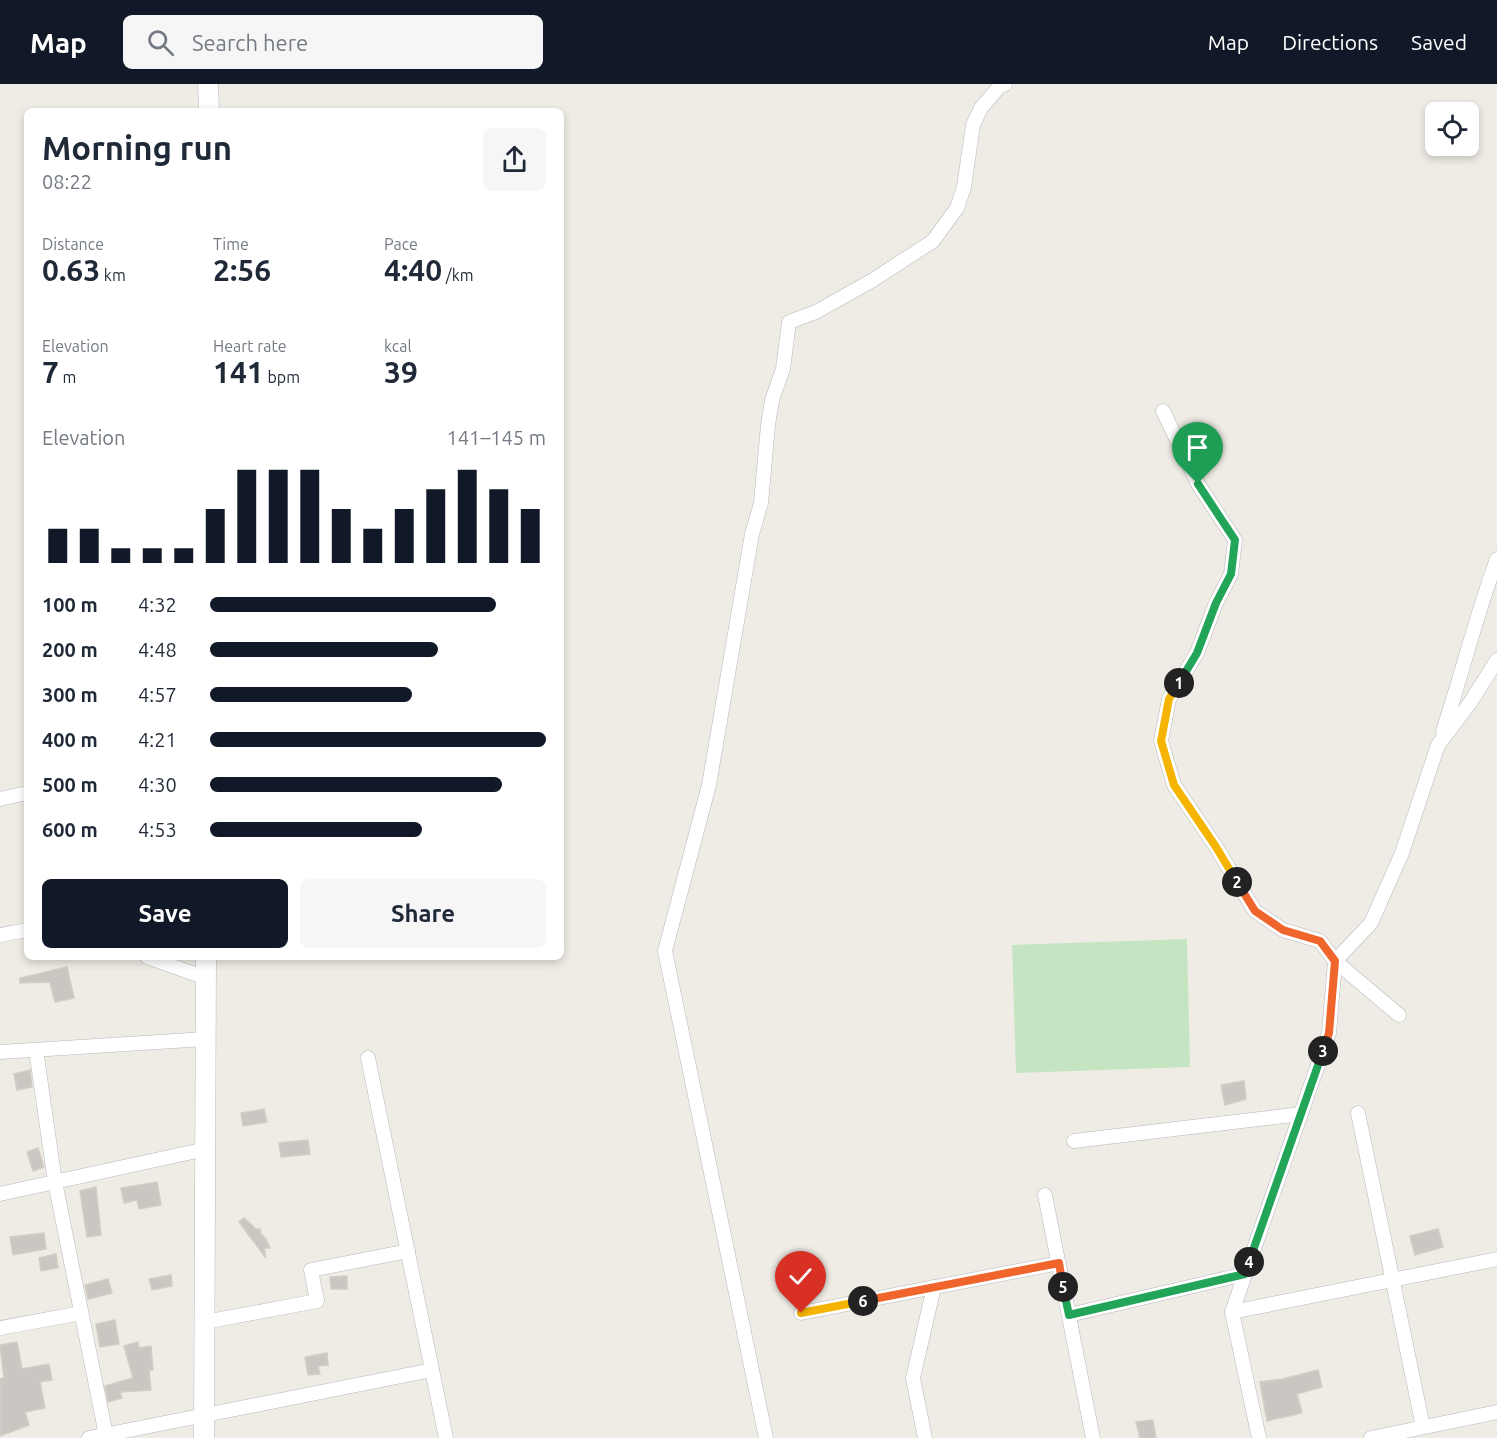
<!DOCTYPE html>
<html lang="en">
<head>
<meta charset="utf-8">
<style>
  :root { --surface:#fff; --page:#f6f6f7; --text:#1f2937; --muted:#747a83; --accent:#111827 }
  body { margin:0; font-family:Ubuntu,sans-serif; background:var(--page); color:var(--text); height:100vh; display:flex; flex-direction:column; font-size:22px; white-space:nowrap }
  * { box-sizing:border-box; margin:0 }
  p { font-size:20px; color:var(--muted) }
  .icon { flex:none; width:33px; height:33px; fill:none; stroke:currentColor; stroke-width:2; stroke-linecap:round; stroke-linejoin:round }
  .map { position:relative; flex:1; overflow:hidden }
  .side { position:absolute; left:24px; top:24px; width:540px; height:852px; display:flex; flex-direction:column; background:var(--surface); border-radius:9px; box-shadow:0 3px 9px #0003 }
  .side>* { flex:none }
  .fabs { position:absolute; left:1425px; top:18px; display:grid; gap:12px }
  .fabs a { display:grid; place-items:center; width:54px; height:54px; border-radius:9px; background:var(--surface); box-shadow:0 3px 9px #0003; font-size:30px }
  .pin { position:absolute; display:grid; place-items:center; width:51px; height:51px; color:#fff; margin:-62px -26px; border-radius:50% 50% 50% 0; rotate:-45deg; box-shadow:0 0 6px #0007 }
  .pin .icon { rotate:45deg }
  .km { position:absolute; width:30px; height:30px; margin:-15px; border-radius:50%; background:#222; color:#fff; font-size:16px; line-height:30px; text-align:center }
  .round { display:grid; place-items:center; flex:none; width:63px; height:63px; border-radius:9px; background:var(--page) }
  .overview { display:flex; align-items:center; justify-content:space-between; height:102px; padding:0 18px }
  h1 { font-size:33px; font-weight:700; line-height:45px }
  .stats { display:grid; grid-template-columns:repeat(3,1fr); gap:9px; height:102px; padding:6px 18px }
  .stats div { display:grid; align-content:center }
  .stats b { font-size:30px; font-weight:700 }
  .stats small { font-size:16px; font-weight:400 }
  .stats p { font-size:16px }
  .chart { height:168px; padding:12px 18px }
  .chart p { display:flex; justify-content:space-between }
  .chart svg { width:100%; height:108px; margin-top:6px; stroke:var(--accent); stroke-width:6 }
  .primary-button { display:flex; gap:12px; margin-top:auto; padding:12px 18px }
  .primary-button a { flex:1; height:69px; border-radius:9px; background:var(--accent); color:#fff; font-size:24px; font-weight:700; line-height:69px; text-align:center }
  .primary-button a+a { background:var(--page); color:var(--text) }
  ul { padding:0 18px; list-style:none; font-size:20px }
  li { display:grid; grid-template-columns:96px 72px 1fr; align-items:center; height:45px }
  li i { height:15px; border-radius:8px; background:var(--accent) }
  header { display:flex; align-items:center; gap:36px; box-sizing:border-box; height:84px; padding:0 30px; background:var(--accent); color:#fff }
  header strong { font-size:28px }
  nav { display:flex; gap:33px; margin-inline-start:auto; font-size:21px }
  .search { width:420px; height:54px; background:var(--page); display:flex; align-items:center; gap:15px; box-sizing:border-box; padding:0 21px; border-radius:9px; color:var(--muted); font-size:22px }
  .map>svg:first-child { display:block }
  .green { fill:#c5e5c2 }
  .building { fill:#cac7c2; stroke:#d3cdc4; stroke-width:1.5 }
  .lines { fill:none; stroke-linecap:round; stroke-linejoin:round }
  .street-casing { stroke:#b5b8bb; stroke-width:15 }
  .secondary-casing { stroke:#b6babe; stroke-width:21 }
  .street { stroke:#fff; stroke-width:14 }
  .secondary { stroke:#fff; stroke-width:20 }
  .split-1-casing { stroke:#fff; stroke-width:12 }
  .split-2-casing { stroke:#fff; stroke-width:12 }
  .split-3-casing { stroke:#fff; stroke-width:12 }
  .split-4-casing { stroke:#fff; stroke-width:12 }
  .split-5-casing { stroke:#fff; stroke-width:12 }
  .split-6-casing { stroke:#fff; stroke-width:12 }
  .split-7-casing { stroke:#fff; stroke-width:12 }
  .split-1 { stroke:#22a559; stroke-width:8 }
  .split-2 { stroke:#f5b400; stroke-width:8 }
  .split-3 { stroke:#f0652b; stroke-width:8 }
  .split-4 { stroke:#22a559; stroke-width:8 }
  .split-5 { stroke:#22a559; stroke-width:8 }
  .split-6 { stroke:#f0652b; stroke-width:8 }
  .split-7 { stroke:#f5b400; stroke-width:8 }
</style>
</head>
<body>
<header>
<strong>Map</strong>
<div class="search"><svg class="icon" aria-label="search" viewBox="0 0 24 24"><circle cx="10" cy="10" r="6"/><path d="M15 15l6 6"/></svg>Search here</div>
<nav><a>Map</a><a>Directions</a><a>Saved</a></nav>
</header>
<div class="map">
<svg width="1497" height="1354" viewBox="0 0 1497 1354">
  <rect width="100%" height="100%" fill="#efece5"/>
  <path class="green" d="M1187 855 1190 983 1016 989 1012 861Z"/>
  <g class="building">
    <path d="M67 883 74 914 55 918 50 898 20 899V894Z"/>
    <path d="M30 986 32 1003 17 1006 14 990Z"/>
    <path d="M1244 997 1246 1015 1225 1021 1221 1001Z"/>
    <path d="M264 1025 267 1038 243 1042 241 1029Z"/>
    <path d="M308 1056 310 1070 281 1073 279 1059Z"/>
    <path d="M38 1064 44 1083 33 1087 27 1068Z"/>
    <path d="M157 1098 161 1121 139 1125 137 1116 124 1119 121 1104Z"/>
    <path d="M96 1103 101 1151 87 1153 80 1107Z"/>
    <path d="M244 1134 256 1145H260L261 1150 266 1155 270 1164H264L266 1174 239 1138Z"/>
    <path d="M1438 1145 1443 1163 1415 1171 1410 1152Z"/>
    <path d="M44 1149 46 1165 13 1171 10 1153Z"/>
    <path d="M56 1170 58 1184 41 1187 39 1174Z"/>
    <path d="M171 1191 172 1202 152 1206 149 1195Z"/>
    <path d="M347 1192V1205H331L330 1193Z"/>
    <path d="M108 1195 112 1209 88 1215 85 1201Z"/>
    <path d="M115 1236 119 1260 100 1263 96 1240Z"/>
    <path d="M17 1258 22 1285 49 1280 52 1296 40 1298 45 1324 25 1328 29 1341 0 1352V1295L4 1294 0 1261Z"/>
    <path d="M138 1258 139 1264 151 1262 153 1286H149L151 1306 120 1308 122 1314 108 1318 105 1302 133 1294 124 1262Z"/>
    <path d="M327 1269 328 1281 318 1282 320 1290 308 1291 305 1273Z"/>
    <path d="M1318 1286 1322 1303 1297 1310 1302 1329 1267 1337 1260 1298 1283 1295Z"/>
    <path d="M1153 1336 1156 1354H1140L1136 1338Z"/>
  </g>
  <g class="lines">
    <g class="street-casing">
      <g id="street">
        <path d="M1163 327 1198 400 1235 456 1231 490 1216 519 1197 569 1169 615 1161 657 1174 701 1216 763 1255 827 1283 846 1320 857 1335 877 1399 931"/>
        <path d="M1443 647C1462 590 1476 532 1497 475"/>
        <path d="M0 715 27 709"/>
        <path d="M0 851 27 846"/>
        <path d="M147 873 206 894"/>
        <path d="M36 966 55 1098 106 1351"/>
        <path d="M0 968 206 955"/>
        <path d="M368 974 446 1354"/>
        <path d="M1358 1029 1423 1343"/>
        <path d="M1074 1057 1301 1030"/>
        <path d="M0 1110 206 1065"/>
        <path d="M1045 1111 1093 1354"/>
        <path d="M1232 1228 1497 1175"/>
        <path d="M801 1229 1059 1179"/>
        <path d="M1069 1231 1245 1190"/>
        <path d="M205 1238 317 1217 311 1186 408 1167"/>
        <path d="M0 1244 81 1229"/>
        <path d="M89 1354 432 1286"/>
        <path d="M766 1354 665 867 709 701 752 450 761 419 768 341 772 316 783 285 789 238 816 228 873 196 933 157 957 124 964 103 973 41 981 24 999 3 1005 0"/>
        <path d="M925 1354 913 1294 934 1203"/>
        <path d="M1259 1354 1232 1228 1329 949 1335 877 1371 839 1402 769 1438 661 1470 619 1497 576"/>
        <path d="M1371 1354 1497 1328"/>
      </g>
    </g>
    <g class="secondary-casing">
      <g id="secondary">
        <path d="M208 0 209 27"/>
        <path d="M204 1354 206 873"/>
      </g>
    </g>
    <use href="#street" class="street"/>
    <use href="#secondary" class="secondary"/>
  </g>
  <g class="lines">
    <g class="split-1-casing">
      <path id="split-1" d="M1179 599 1197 569 1216 519 1231 490 1235 456 1198 400"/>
    </g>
    <g class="split-2-casing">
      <path id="split-2" d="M1179 599 1169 615 1161 657 1174 701 1216 763 1237 798"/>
    </g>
    <g class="split-3-casing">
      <path id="split-3" d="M1237 798 1255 827 1283 846 1320 857 1335 877 1329 949 1323 967"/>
    </g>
    <g class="split-4-casing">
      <path id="split-4" d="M1249 1178 1323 967"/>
    </g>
    <g class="split-5-casing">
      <path id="split-5" d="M1063 1203 1069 1231 1245 1190 1249 1178"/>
    </g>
    <g class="split-6-casing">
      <path id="split-6" d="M863 1217 1059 1179 1063 1203"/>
    </g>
    <g class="split-7-casing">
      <path id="split-7" d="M801 1229 863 1217"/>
    </g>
    <use href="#split-1" class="split-1"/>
    <use href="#split-2" class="split-2"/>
    <use href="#split-3" class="split-3"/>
    <use href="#split-4" class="split-4"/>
    <use href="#split-5" class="split-5"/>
    <use href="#split-6" class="split-6"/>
    <use href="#split-7" class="split-7"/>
  </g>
</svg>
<div class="fabs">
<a><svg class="icon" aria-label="locate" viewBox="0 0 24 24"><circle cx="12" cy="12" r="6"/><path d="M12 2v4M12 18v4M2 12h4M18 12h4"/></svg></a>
</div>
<div class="pin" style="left:1198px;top:400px;background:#1e9e55"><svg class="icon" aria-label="arrive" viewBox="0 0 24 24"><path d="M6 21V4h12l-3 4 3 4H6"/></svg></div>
<div class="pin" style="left:801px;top:1229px;background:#d93025"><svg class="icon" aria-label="check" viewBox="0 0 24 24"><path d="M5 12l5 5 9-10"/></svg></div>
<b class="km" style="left:1179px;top:599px">1</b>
<b class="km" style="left:1237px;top:798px">2</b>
<b class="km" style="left:1323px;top:967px">3</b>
<b class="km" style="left:1249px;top:1178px">4</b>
<b class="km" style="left:1063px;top:1203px">5</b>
<b class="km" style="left:863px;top:1217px">6</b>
<section class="side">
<div class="overview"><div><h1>Morning run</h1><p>08:22</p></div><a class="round"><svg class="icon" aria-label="share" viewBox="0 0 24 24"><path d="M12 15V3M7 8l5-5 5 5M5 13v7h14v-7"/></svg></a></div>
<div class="stats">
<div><p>Distance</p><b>0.63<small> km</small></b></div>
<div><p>Time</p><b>2:56</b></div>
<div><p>Pace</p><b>4:40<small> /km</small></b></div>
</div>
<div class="stats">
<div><p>Elevation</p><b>7<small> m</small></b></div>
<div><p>Heart rate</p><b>141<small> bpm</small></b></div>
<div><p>kcal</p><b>39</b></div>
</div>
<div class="chart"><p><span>Elevation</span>141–145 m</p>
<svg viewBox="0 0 160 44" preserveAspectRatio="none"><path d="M5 44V30M15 44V30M25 44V38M35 44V38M45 44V38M55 44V22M65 44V6M75 44V6M85 44V6M95 44V22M105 44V30M115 44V22M125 44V14M135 44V6M145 44V14M155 44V22"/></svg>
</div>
<ul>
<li><b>100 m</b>4:32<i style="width:85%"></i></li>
<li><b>200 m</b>4:48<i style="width:68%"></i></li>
<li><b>300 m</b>4:57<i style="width:60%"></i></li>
<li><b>400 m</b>4:21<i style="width:100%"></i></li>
<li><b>500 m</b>4:30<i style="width:87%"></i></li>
<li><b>600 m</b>4:53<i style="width:63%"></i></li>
</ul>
<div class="primary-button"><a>Save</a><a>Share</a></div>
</section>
</div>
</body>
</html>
